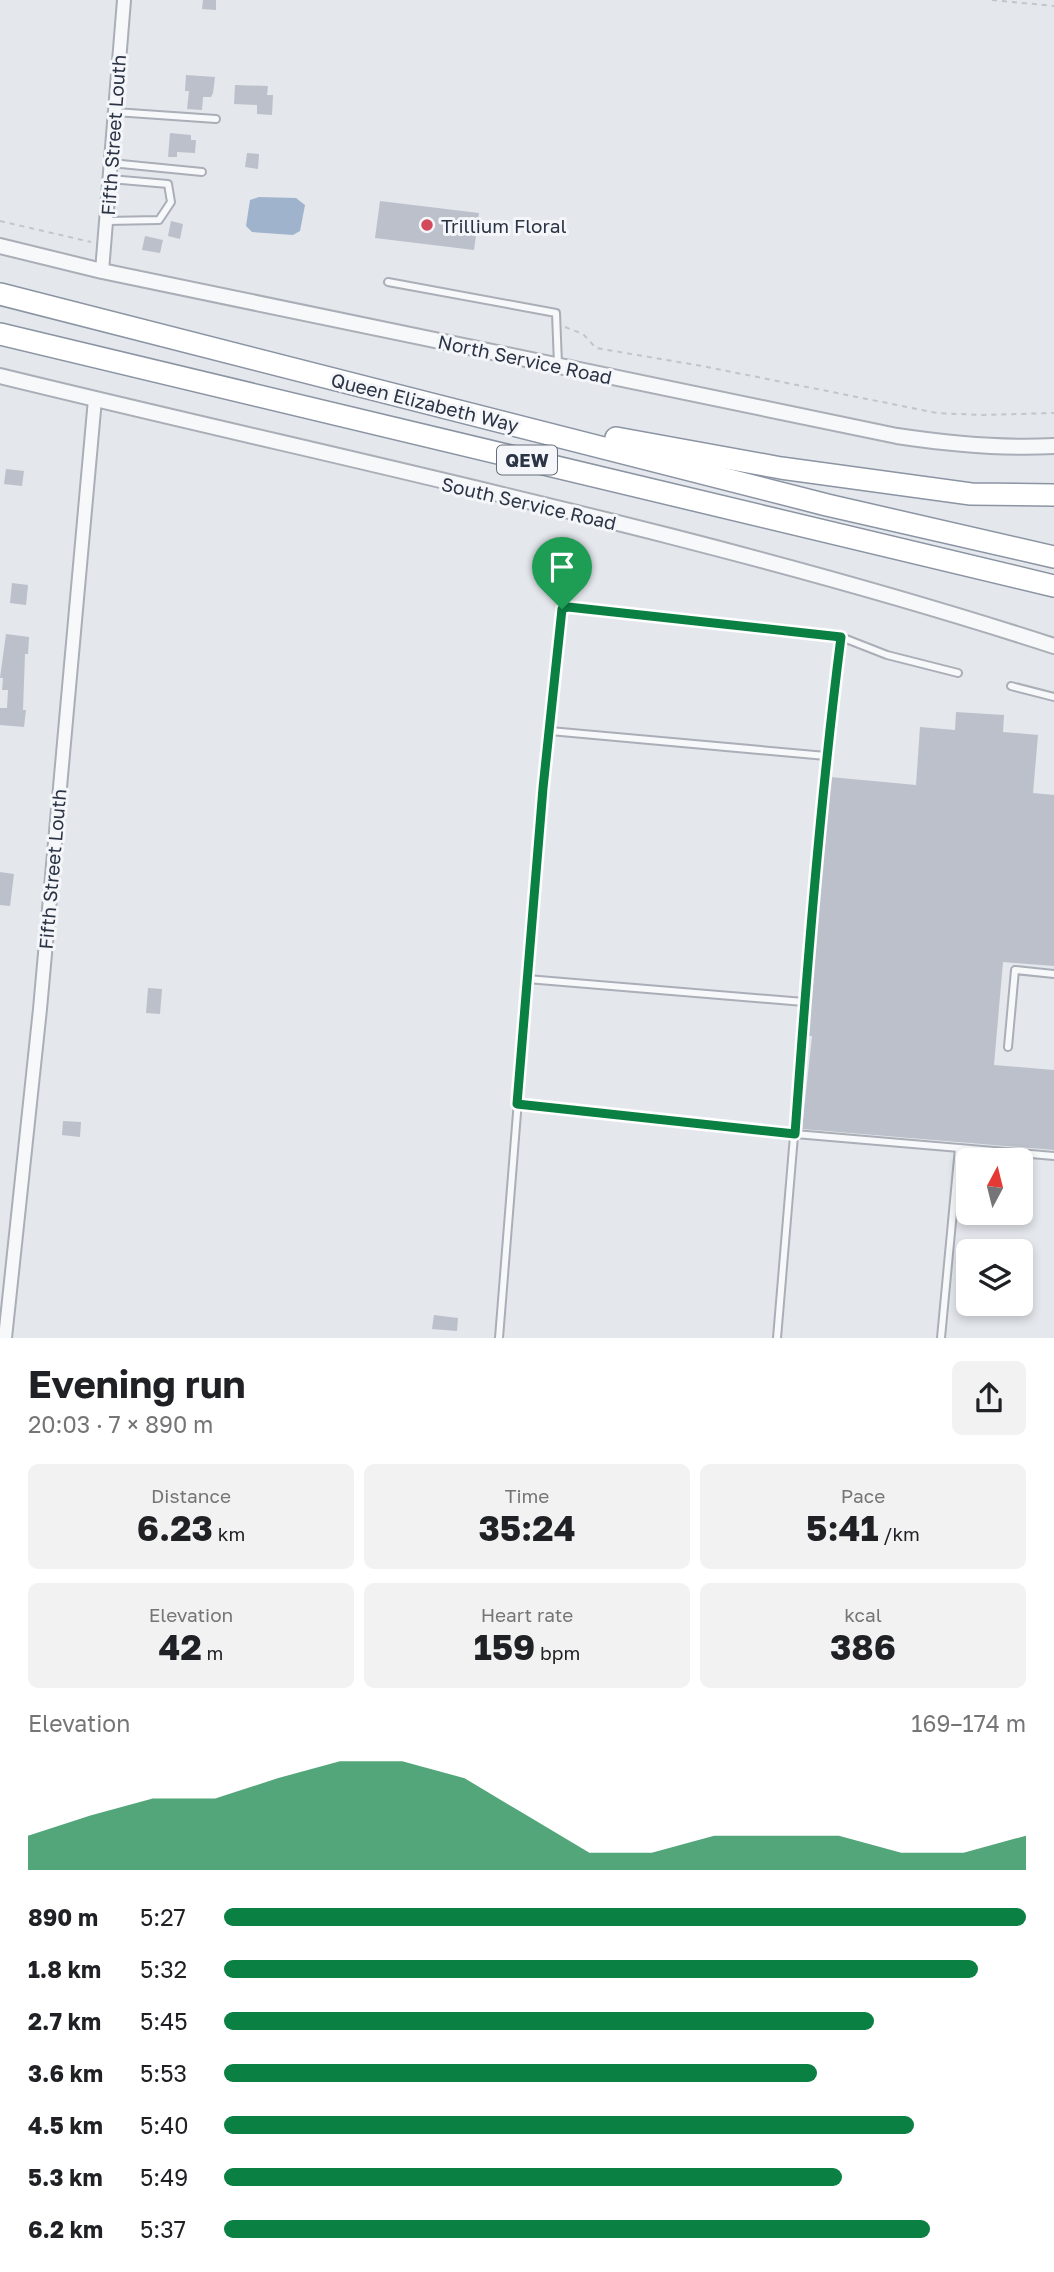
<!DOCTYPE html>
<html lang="en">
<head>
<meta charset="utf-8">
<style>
  :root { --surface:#fff; --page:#f2f2f2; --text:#202124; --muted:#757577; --accent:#0b8043 }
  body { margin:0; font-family:"Golos Text",sans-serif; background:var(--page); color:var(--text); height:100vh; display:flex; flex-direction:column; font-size:26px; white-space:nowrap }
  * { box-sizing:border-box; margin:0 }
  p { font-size:23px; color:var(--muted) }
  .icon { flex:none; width:38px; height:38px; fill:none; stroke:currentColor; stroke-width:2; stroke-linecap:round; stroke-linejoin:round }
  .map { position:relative; height:1338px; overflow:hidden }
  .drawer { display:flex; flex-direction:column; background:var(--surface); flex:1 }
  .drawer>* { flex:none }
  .needle { width:46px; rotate:7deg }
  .fabs { position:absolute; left:956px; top:1148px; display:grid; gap:14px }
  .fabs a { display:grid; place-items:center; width:77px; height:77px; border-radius:10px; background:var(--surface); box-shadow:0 4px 10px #0003; font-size:35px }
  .pin { position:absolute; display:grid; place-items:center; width:60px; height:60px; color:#fff; margin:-72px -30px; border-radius:50% 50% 50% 0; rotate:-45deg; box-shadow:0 0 7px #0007 }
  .pin .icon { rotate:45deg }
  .round { display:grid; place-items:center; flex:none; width:74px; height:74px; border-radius:10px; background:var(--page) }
  .headline { display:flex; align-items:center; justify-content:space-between; height:119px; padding:0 28px }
  h1 { font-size:38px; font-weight:700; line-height:52px }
  .metrics { display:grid; grid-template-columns:repeat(3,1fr); gap:10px; height:119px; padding:7px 28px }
  .metrics div { display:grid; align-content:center; border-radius:10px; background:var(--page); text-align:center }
  .metrics b { font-size:35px; font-weight:700 }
  .metrics small { font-size:19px; font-weight:400 }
  .metrics p { font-size:19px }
  .chart { height:196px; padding:14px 28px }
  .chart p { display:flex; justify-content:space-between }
  .chart svg { width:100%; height:126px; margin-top:7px; fill:var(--accent); opacity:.7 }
  ul { padding:0 28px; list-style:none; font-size:23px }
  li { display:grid; grid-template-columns:112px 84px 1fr; align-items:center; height:52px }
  li i { height:18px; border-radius:9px; background:var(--accent) }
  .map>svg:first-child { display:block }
  .water { fill:#9fb4cc }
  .building { fill:#bbc0ca }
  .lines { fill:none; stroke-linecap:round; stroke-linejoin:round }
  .service-casing { stroke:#a9aeb7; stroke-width:10 }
  .minor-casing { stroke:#a9aeb7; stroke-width:16 }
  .tertiary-casing { stroke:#a9aeb7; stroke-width:18 }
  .motorway-casing { stroke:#8b94a3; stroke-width:24 }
  .path { stroke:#c2c5cb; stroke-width:2; stroke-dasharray:5 5; stroke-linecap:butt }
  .service { stroke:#f7f8fa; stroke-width:6 }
  .minor { stroke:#f7f8fa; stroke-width:12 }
  .tertiary { stroke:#f7f8fa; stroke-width:14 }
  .motorway { stroke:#fff; stroke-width:21 }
  .route-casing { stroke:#fff; stroke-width:14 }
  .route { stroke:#0b8043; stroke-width:9 }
  .poi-dot { fill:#d1495b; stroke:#f4f6f9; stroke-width:2.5 }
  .labels { text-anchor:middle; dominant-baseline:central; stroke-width:6; stroke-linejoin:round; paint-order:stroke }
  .shield { fill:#f4f6f9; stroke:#676e7b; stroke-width:2 }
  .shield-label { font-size:18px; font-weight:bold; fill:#2b3445 }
  .street-label { font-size:19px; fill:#2b3445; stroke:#f4f6f9 }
  .poi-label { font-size:19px; fill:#2b3445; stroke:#f4f6f9; text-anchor:start }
</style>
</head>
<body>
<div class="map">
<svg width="1054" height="1338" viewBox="0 0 1054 1338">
  <rect width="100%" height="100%" fill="#e4e7ec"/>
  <path class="water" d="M259 197 296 198 305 205 300 231 293 235 252 232 246 226 250 200Z"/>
  <g class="building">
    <path d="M203 0H216V10L202 9Z"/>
    <path d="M186 75 215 77 213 93 211 97H203L202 110 187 109 189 91H185Z"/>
    <path d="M235 85 268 86 267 95H273L272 115 257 114V105L234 104Z"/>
    <path d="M170 133 191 135V140H196L195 153 177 152V157H168Z"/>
    <path d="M247 153 259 154 258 169 245 167Z"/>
    <path d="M380 201 479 213 474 250 375 238Z"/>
    <path d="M171 221 183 224 180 239 168 236Z"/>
    <path d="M145 236 163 240 160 253 142 250Z"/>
    <path d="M6 469 24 471 22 486 4 484Z"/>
    <path d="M12 583 28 585 26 605 10 603Z"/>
    <path d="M6 634 29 637 28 654H25L23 710H26L24 727 0 725V708H7L8 690H2L3 678H0Z"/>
    <path d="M956 712 1004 715 1003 732 1038 735 1033 793 1054 795V966L1003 962 994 1065 1054 1070V1150L802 1129 812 1036H808L830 777 916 785 920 727 955 730Z"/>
    <path d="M0 872 14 874 10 906 0 905Z"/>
    <path d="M148 988 162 989 160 1014 146 1013Z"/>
    <path d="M63 1121 81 1122 80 1137 62 1135Z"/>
    <path d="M434 1315 458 1318 457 1331 432 1329Z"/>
  </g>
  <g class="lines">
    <g class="service-casing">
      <g id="service">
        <path d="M115 112 216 119"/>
        <path d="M111 163 202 172"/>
        <path d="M106 221 159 220 171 202 168 184 110 179"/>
        <path d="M388 282 556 313 558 364"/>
        <path d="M1011 686 1054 697"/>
        <path d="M550 731 826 756"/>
        <path d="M527 979 804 1002"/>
        <path d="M1008 1047 1015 970 1054 974"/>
        <path d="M517 1104 795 1134 1054 1156"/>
        <path d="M499 1338 543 788 562 609 568 607 841 637 887 655 958 673"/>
        <path d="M777 1338 825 767 841 637"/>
        <path d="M941 1338 959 1148"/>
      </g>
    </g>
    <g class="minor-casing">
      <g id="minor">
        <path d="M102 271 124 0"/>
        <path d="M5 1338 40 1009 95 399"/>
      </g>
    </g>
    <g class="tertiary-casing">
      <g id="tertiary">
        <path d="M0 246 102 271 897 436C950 444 1001 449 1054 446"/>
        <path d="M0 376C352 462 709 534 1054 646"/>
      </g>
    </g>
    <g class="motorway-casing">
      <g id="motorway">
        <path d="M0 294 827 505 1054 557"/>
        <path d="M0 334 1054 586"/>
        <path d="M616 438 781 468 971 494 1054 495"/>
      </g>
    </g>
    <g class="path">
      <path d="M992 0 1054 6"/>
      <path d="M0 221 91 242"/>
      <path d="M565 327 583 334 596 348 702 366 937 413 981 415 1054 413"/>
    </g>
    <use href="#service" class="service"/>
    <use href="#minor" class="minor"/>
    <use href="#tertiary" class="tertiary"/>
    <use href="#motorway" class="motorway"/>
  </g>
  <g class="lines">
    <g class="route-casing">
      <path id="route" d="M568 607 841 637C820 802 807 968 795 1134L517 1104 543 788 562 609Z"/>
    </g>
    <use href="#route" class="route"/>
  </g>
  <circle class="poi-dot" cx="427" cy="225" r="7"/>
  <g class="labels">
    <rect class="shield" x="497" y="445.5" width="60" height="29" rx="5"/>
    <g class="shield-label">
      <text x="527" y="460">QEW</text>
    </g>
    <g class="street-label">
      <text transform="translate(113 135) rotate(-86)">Fifth Street Louth</text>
      <text transform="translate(525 359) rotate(12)">North Service Road</text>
      <text transform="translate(425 402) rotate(14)">Queen Elizabeth Way</text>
      <text transform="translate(529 503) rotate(13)">South Service Road</text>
      <text transform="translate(52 869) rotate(-85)">Fifth Street Louth</text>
    </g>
    <g class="poi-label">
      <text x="441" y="225">Trillium Floral</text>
    </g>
  </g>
</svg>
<div class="fabs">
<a><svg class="needle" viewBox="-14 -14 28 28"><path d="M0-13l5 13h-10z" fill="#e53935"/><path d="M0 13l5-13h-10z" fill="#757577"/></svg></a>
<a><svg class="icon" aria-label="layers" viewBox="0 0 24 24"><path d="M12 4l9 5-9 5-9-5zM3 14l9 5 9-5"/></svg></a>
</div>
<div class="pin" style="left:562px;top:609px;background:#1e9e55"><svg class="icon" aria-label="arrive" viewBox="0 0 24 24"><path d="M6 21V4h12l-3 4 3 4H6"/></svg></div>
</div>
<section class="drawer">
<div class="headline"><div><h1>Evening run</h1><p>20:03 · 7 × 890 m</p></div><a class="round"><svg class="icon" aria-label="share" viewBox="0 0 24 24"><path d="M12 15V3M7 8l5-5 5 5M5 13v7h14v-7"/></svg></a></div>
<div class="metrics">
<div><p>Distance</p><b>6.23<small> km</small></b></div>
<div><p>Time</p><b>35:24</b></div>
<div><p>Pace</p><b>5:41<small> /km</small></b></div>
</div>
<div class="metrics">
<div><p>Elevation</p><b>42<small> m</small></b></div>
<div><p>Heart rate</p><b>159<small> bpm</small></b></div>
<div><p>kcal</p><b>386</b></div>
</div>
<div class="chart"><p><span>Elevation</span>169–174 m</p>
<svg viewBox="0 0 160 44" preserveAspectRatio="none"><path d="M0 44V32L10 25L20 19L30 19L40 12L50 6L60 6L70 12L80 25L90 38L100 38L110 32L120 32L130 32L140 38L150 38L160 32V44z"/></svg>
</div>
<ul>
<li><b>890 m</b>5:27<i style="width:100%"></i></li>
<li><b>1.8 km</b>5:32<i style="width:94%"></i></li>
<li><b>2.7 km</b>5:45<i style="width:81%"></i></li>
<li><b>3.6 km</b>5:53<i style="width:74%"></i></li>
<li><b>4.5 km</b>5:40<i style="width:86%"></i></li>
<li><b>5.3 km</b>5:49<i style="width:77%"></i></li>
<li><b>6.2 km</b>5:37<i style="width:88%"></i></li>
</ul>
</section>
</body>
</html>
